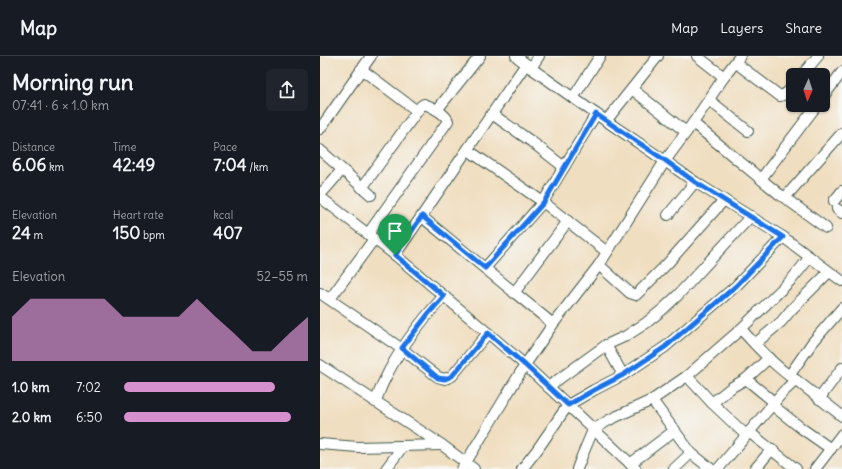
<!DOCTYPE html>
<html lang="en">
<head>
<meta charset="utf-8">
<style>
  :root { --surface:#171b24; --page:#20242c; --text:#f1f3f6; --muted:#9ea1a6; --line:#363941; --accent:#d690ce }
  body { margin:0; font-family:Delius,sans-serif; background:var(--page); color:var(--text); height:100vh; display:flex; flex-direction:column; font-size:15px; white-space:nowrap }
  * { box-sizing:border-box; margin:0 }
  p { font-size:13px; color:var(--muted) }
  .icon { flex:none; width:22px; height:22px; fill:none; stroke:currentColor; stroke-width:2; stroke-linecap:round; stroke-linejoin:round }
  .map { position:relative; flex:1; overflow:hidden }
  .drawer { display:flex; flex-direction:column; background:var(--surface); width:320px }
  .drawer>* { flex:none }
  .needle { width:26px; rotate:183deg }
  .tools { position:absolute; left:466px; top:12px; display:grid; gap:8px }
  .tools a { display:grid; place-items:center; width:44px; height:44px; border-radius:6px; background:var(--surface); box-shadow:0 1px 3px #0004; font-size:20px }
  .pin { position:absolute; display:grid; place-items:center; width:34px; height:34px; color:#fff; margin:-41px -17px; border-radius:50% 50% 50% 0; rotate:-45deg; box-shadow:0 0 4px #0007 }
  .pin .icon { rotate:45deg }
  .round { display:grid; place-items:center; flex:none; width:42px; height:42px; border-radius:6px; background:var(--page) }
  .overview { display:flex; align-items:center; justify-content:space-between; height:68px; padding:0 12px }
  h1 { font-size:22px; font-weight:800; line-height:30px }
  .metrics { display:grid; grid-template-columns:repeat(3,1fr); gap:6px; height:68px; padding:4px 12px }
  .metrics div { display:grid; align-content:center }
  .metrics b { font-size:17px; font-weight:800 }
  .metrics small { font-size:11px; font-weight:400 }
  .metrics p { font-size:11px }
  .chart { height:112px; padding:8px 12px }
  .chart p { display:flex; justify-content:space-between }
  .chart svg { width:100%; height:72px; margin-top:4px; fill:var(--accent); opacity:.7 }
  ul { padding:0 12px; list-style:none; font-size:13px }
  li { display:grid; grid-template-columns:64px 48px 1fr; align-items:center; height:30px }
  li i { height:10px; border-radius:5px; background:var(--accent) }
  header { display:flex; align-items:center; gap:24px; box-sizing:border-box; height:56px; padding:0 20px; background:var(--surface); border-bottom:1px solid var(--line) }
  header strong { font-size:19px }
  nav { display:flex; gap:22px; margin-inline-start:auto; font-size:14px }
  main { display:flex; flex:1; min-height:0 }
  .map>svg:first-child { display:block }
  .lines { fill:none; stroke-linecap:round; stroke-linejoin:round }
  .minor-casing { stroke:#3e5549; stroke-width:12 }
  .minor { stroke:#fff; stroke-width:10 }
  .route-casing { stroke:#fff; stroke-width:8 }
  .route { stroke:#1a73e8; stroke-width:5 }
</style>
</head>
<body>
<header>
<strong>Map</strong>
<nav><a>Map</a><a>Layers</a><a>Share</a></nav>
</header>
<main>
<section class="drawer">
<div class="overview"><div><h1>Morning run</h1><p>07:41 · 6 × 1.0 km</p></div><a class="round"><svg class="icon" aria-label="share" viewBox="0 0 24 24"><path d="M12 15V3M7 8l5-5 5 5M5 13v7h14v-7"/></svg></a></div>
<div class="metrics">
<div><p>Distance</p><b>6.06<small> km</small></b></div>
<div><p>Time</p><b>42:49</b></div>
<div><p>Pace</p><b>7:04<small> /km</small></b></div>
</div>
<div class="metrics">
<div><p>Elevation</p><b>24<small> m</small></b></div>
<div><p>Heart rate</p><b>150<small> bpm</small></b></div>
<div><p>kcal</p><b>407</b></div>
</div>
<div class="chart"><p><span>Elevation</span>52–55 m</p>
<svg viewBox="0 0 160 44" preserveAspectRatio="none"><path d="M0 44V17L10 6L20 6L30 6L40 6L50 6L60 17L70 17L80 17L90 17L100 6L110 17L120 27L130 38L140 38L150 27L160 17V44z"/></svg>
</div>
<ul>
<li><b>1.0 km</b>7:02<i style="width:82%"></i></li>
<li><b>2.0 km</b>6:50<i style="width:91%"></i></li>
</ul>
</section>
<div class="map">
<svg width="522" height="413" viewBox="0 0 522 413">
  <rect width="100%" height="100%" fill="#f6f6f2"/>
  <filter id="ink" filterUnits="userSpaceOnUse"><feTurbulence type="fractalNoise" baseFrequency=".025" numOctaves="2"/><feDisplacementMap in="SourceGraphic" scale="8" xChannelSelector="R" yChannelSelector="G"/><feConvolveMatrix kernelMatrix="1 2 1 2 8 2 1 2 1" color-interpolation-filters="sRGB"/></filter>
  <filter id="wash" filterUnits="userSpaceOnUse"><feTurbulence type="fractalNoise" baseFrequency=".012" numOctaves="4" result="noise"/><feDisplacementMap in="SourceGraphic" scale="16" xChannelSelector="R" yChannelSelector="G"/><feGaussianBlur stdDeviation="0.9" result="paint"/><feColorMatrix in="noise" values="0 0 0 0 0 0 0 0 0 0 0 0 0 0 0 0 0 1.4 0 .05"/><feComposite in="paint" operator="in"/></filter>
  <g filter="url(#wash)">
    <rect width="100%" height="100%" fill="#f0dec0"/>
  </g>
  <g filter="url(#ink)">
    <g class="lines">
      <g class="minor-casing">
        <g id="minor">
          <path d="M196 0 211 12 276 58 345 105 375 126 463 181 522 225"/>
          <path d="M377 0 404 21"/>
          <path d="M416 7 460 40C466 39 469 35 473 30"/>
          <path d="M211 12 219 0"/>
          <path d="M41 13 97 55"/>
          <path d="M482 19 498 0"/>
          <path d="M312 33 366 76"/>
          <path d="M503 41 522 16"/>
          <path d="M253 42 280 0"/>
          <path d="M389 44 428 75"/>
          <path d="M117 54 160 0"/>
          <path d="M172 58 212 86 244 111"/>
          <path d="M286 65 338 0"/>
          <path d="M373 67 459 138 465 142 469 137 522 77"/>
          <path d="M0 73 51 0"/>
          <path d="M0 94 51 139"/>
          <path d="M148 94 223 146 287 196"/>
          <path d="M441 123 497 49"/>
          <path d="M42 132 101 50 104 48C111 50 126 58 128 65L48 178"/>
          <path d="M0 139 22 114"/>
          <path d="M0 141 75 199 168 277 205 309 316 413"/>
          <path d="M465 142 506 172"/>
          <path d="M514 145 522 135"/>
          <path d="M517 153 522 157"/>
          <path d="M348 159 375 126"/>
          <path d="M102 161 233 268"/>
          <path d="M75 199 206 8"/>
          <path d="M279 209 310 237 316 239 347 208 404 144"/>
          <path d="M165 212 223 146 276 58"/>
          <path d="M0 237 82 293 118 321 125 323 132 320 168 277"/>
          <path d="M194 237 248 165"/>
          <path d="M10 243 54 183"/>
          <path d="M421 273C436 290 457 313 476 324L522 360"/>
          <path d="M435 288 461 266 471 254 509 216"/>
          <path d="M286 289 303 319"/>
          <path d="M0 309 122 389 154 413"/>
          <path d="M367 320 392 347 426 379"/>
          <path d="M469 320 492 287 522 252"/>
          <path d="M426 323 454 346"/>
          <path d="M228 331 286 289 306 280 326 267 342 254 357 240 431 160"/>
          <path d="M499 343 522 312"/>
          <path d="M332 344 371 397 391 413"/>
          <path d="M55 346C59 338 61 330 65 323 79 293 101 265 124 240"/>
          <path d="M392 347 412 331 426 323 449 302"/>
          <path d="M452 349 481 372 511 393"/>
          <path d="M429 376 476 413"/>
          <path d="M0 388 38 391 122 389"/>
          <path d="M310 408 355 374"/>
          <path d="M66 413 83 390"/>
          <path d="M142 413 205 309 233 268 279 209 345 105 373 67 404 21 420 0"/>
          <path d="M202 413 217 394 248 349 274 334 303 319 345 291 416 230 463 181"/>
          <path d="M257 413 262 400 273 374 289 364 332 344 367 320 421 273 472 223 490 201"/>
          <path d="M354 413 371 397"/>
          <path d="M398 413 463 336 476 324"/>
          <path d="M435 413 452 393"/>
          <path d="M495 413 522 378"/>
        </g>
      </g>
      <use href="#minor" class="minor"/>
    </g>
  </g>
  <g class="lines" filter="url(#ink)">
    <g class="route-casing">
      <path id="route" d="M276 58 346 105 375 126 463 181 416 230 345 291 303 319 274 334 248 349 205 309 168 277 132 320 125 323 118 322 82 292 109 257 124 240 75 199 102 160 165 212 224 146Z"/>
    </g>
    <use href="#route" class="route"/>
  </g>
</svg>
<div class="tools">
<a><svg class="needle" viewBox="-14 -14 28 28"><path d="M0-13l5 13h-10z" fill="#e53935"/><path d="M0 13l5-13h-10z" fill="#9ea1a6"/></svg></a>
</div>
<div class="pin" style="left:75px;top:199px;background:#1e9e55"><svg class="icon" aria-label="arrive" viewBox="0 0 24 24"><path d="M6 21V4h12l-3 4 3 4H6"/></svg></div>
</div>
</main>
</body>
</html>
